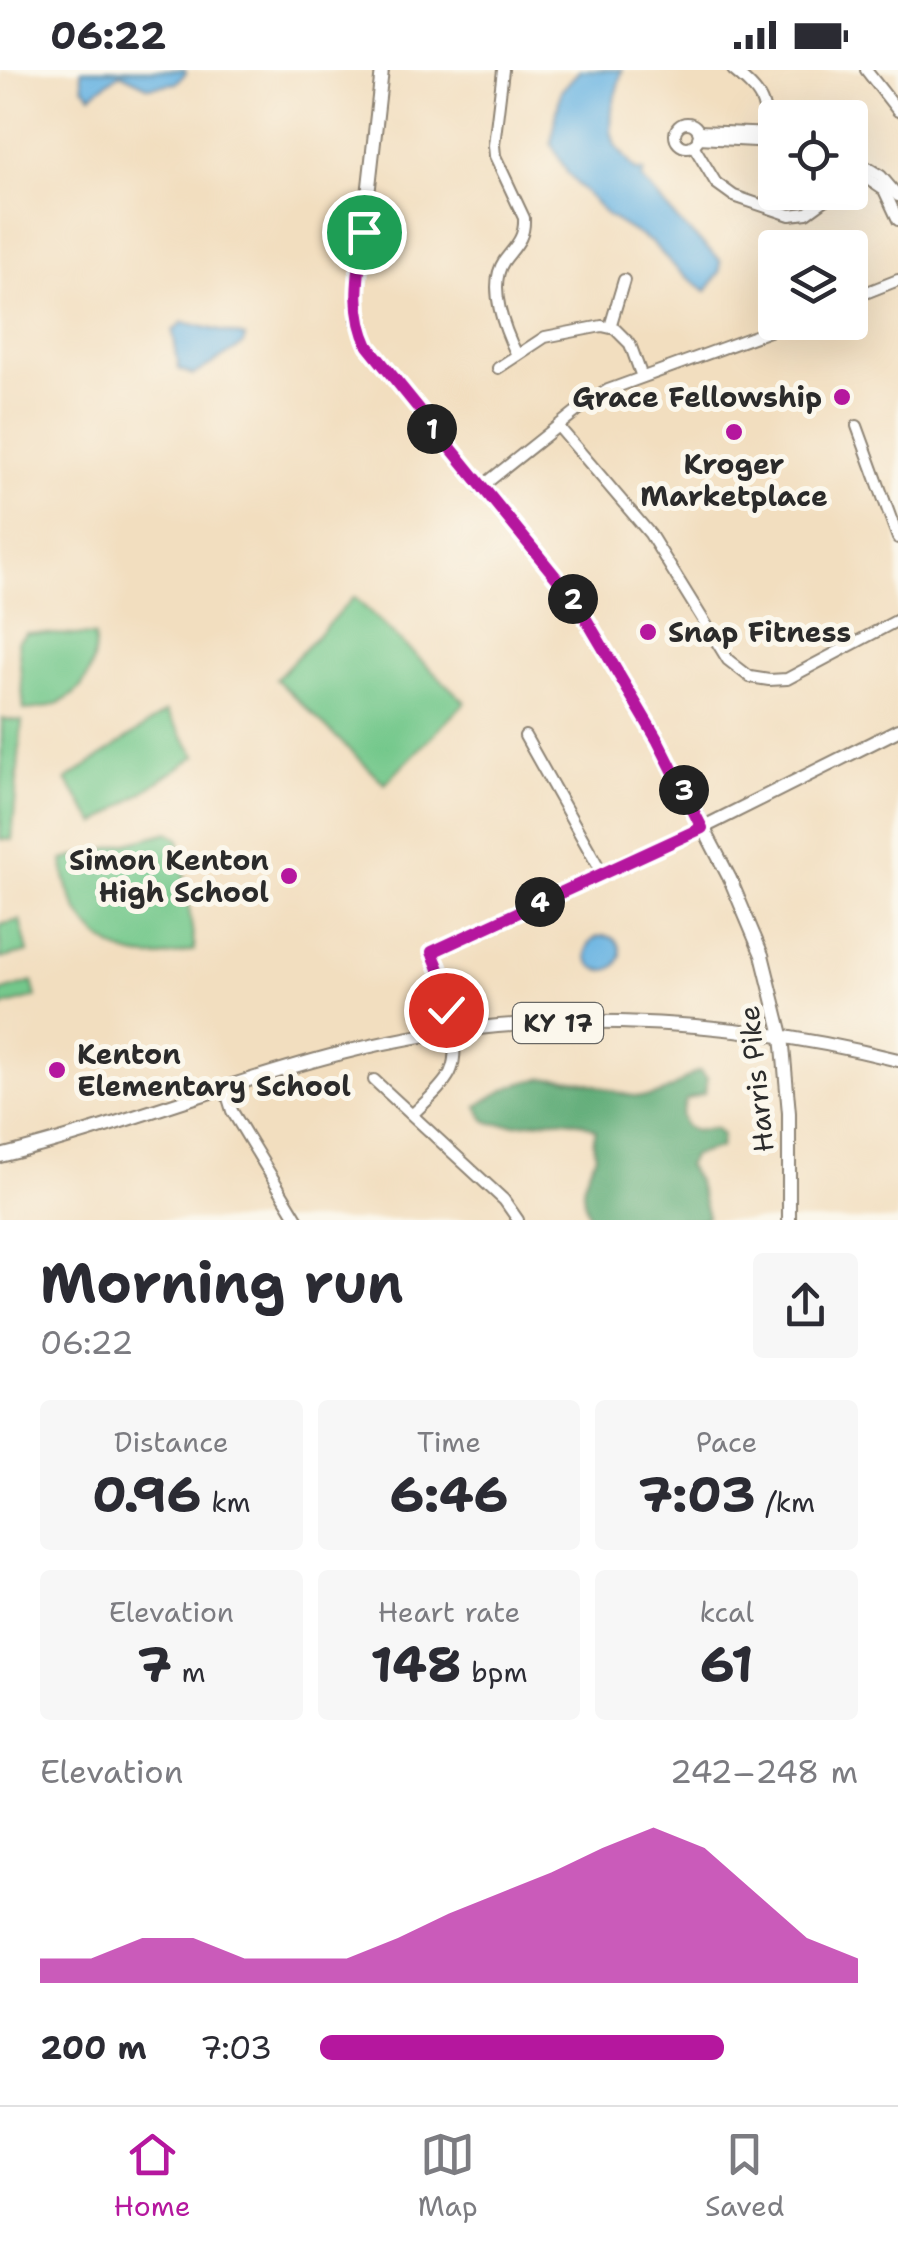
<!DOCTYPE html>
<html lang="en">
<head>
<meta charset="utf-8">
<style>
  :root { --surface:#fff; --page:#f7f7f7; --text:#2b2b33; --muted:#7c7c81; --line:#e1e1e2; --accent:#b5179e }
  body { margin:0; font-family:"Shantell Sans",sans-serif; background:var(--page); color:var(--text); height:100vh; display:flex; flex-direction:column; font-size:38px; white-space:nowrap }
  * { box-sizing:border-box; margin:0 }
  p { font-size:32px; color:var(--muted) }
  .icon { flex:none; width:55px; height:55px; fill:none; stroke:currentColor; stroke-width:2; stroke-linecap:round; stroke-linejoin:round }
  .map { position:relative; height:1150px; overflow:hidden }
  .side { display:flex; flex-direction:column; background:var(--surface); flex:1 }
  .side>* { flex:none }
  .buttons { position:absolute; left:758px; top:30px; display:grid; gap:20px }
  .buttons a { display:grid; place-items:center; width:110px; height:110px; border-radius:10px; background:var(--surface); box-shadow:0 10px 40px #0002; font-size:50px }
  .pin { position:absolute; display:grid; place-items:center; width:85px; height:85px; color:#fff; margin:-42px; border:5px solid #fff; border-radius:50%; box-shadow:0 2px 10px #0007 }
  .km { position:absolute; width:50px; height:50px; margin:-25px; border-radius:50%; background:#222; color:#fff; font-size:28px; line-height:50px; text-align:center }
  .round { display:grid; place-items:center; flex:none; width:105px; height:105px; border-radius:10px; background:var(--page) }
  .headline { display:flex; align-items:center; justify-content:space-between; height:170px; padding:0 40px }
  h1 { font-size:55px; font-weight:700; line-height:75px }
  .stats { display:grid; grid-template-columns:repeat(3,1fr); gap:15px; height:170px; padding:10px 40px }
  .stats div { display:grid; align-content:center; border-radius:10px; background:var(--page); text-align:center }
  .stats b { font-size:50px; font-weight:700 }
  .stats small { font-size:28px; font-weight:400 }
  .stats p { font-size:28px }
  .chart { height:280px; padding:20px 40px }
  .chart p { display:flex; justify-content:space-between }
  .chart svg { width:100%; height:180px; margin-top:10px; fill:var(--accent); opacity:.7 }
  ul { padding:0 40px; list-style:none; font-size:32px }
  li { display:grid; grid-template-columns:160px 120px 1fr; align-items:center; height:75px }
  li i { height:25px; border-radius:12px; background:var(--accent) }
  .status { display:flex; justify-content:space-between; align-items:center; height:70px; padding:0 50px; background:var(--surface); direction:ltr }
  .status svg { height:28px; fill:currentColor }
  .menu { display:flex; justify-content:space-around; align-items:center; height:140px; border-top:2px solid var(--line); background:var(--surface); font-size:28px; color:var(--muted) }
  .menu a { display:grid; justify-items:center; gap:5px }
  .menu .on { color:var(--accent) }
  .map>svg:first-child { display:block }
  .green { fill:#73c88b; stroke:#4f7a5b; stroke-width:2.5 }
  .forest { fill:#5eac77; stroke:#446c51; stroke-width:2.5 }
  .water { fill:#69b4e2; stroke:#4a7086; stroke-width:2.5 }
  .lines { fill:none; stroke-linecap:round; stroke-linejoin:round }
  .minor-casing { stroke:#8e8475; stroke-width:14 }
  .major-casing { stroke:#8e8475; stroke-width:16 }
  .minor { stroke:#fff; stroke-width:10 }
  .major { stroke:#fff; stroke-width:12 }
  .route-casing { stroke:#fff; stroke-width:20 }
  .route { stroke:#b5179e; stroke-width:12 }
  .poi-dot { fill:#b5179e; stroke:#fbf7ec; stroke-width:4 }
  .labels { text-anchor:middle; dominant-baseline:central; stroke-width:10; stroke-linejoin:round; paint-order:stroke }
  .shield { fill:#fbf7ec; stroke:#696865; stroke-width:2.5 }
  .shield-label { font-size:25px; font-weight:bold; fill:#2b2b2b }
  .poi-label { font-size:28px; font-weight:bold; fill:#2b2b2b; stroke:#fbf7ec; text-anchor:end }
  .street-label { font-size:28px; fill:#2b2b2b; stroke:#fbf7ec }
</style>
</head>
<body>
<div class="status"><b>06:22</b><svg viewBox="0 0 49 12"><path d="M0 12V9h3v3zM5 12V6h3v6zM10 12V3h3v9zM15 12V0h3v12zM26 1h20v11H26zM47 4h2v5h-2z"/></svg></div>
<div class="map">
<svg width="898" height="1150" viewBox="0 0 898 1150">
  <rect width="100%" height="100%" fill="#fbf7ec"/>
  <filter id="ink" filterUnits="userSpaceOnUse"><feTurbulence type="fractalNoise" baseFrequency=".01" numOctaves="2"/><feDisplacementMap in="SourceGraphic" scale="20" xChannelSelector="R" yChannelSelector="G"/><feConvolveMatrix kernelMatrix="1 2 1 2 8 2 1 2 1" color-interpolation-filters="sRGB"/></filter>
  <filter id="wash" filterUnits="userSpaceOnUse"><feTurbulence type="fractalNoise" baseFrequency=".0048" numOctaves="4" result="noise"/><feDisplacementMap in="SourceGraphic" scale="40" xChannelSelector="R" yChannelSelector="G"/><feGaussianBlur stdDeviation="2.25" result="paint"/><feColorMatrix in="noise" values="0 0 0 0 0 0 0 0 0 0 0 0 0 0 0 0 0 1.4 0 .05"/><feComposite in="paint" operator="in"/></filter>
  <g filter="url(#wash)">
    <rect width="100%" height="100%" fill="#f2debf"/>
    <g class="green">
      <path d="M354 527 465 632 385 714 276 609Z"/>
      <path d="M26 563 95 566C96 614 72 638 24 640L18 571Z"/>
      <path d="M166 642 196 686 96 754 66 710Z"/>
      <path d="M2 649 22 651 12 770 0 769Z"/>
      <path d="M169 762 179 769 195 880C182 883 170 887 156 887 102 889 66 841 63 790Z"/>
      <path d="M20 850 28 882 0 889V855Z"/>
      <path d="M32 912 36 927 4 936 0 941V922Z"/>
    </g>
    <path class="forest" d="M699 1001 707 1008 705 1023 686 1030 681 1046 685 1056 694 1061 715 1058 722 1065 720 1078 693 1085 687 1095 697 1111 708 1146 703 1150H590C578 1116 582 1116 596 1085L593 1071 596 1060C559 1037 526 1061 492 1053 483 1051 480 1043 478 1036 514 1010 545 1002 589 1013 610 1019 627 1029 651 1026 671 1023 682 1009 699 1001Z"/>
    <g class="water">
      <path d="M81 0H185L186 3 176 13 149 17 120 3 91 25 83 17Z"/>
      <path d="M580 0H622L612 38 611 61 615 75 636 101H644L642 109 680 153 720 190V202L706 221 680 202 652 173 608 146 568 104 551 73 561 21Z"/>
      <path d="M183 252 245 267 243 275 193 305 179 299 173 261Z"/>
      <circle cx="604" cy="883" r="17"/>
    </g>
  </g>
  <g filter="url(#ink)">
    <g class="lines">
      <g class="minor-casing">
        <g id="minor">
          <path d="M503 0 494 75 495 86 524 148C525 169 515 176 504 191 487 216 505 261 517 285"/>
          <path d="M733 0C763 25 768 32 764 71"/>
          <path d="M866 0 898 41"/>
          <circle cx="687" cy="65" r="12"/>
          <path d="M698 61 775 64"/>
          <path d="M698 68 775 72"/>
          <path d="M693 75 716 113 734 126 790 145 807 143 836 122"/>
          <path d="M850 87 881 106 898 126"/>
          <path d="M850 97 884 120 898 150"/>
          <path d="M850 229 898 210"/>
          <path d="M610 257 624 210"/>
          <path d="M498 298 545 267 602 256 615 259 630 274 642 307"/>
          <path d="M558 356 650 464 728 590 750 607 769 610 787 609 898 550"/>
          <path d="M857 356 898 468"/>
          <path d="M480 418 583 336 608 320 794 252"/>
          <path d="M525 666 602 803"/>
          <path d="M374 1010 504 1130 518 1150"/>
          <path d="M225 1018 232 1041 298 1150"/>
          <path d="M413 1044C425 1032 442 1018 450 1003 463 977 445 908 432 882L702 758"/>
        </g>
      </g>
      <g class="major-casing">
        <g id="major">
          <path d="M382 0 358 215V250L368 276 576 532 658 671 730 809 762 885 782 965 789 1043V1150"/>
          <path d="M702 758 898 660"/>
          <path d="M0 1086C116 1058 227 1012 342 983 523 936 718 945 898 990"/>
        </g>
      </g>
      <use href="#minor" class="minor"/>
      <use href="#major" class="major"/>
    </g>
  </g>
  <g class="lines" filter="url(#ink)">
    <g class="route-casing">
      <path id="route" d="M364 162C359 201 350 239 368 276L576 532 658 671 702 758 432 882 446 916V940"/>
    </g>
    <use href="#route" class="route"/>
  </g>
  <g class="poi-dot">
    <circle cx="842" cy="327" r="10"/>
    <circle cx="734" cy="362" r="10"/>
    <circle cx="648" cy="562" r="10"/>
    <circle cx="289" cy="806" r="10"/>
    <circle cx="57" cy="1000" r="10"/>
  </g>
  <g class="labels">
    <rect class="shield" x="513" y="933" width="90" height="40" rx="8"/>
    <g class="shield-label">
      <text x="558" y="953">KY 17</text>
    </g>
    <g class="poi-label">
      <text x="822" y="327">Grace Fellowship</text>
      <text x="734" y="394" text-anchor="middle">Kroger<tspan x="734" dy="32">Marketplace</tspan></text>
      <text x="668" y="562" text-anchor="start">Snap Fitness</text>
      <text x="269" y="790">Simon Kenton<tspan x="269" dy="32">High School</tspan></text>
      <text x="77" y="984" text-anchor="start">Kenton<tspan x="77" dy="32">Elementary School</tspan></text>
    </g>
    <g class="street-label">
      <text transform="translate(756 1009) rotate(-96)">Harris Pike</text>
    </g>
  </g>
</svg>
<div class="buttons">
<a><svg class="icon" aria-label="locate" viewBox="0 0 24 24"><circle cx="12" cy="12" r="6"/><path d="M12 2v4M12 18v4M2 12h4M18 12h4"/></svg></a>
<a><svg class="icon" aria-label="layers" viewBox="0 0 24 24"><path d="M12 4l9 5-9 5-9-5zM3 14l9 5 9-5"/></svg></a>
</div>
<div class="pin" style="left:364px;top:162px;background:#1e9e55"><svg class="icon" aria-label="arrive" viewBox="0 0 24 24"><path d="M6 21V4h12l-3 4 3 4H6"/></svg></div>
<div class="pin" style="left:446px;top:940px;background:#d93025"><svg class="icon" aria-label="check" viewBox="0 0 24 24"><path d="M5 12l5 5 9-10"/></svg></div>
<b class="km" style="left:432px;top:359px">1</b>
<b class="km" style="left:573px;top:529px">2</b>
<b class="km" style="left:684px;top:720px">3</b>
<b class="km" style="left:540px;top:832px">4</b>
</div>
<section class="side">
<div class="headline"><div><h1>Morning run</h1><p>06:22</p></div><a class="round"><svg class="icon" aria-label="share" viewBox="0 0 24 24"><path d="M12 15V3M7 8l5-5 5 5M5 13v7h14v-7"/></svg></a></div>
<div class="stats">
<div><p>Distance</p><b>0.96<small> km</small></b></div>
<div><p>Time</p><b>6:46</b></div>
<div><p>Pace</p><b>7:03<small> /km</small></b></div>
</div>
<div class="stats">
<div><p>Elevation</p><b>7<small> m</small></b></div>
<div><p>Heart rate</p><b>148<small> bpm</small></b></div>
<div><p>kcal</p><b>61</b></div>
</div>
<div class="chart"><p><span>Elevation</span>242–248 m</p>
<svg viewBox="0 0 160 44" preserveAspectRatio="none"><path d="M0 44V38L10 38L20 33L30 33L40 38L50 38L60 38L70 33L80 27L90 22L100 17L110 11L120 6L130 11L140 22L150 33L160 38V44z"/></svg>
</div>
<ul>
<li><b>200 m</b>7:03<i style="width:75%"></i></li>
</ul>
</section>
<nav class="menu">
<a class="on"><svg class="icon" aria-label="home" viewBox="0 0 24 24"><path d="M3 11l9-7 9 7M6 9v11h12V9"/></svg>Home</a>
<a><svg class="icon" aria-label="map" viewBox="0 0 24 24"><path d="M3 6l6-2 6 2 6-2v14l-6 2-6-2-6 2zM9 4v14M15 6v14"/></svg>Map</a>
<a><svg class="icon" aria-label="saved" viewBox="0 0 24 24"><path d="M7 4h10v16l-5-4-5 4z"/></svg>Saved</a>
</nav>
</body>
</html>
